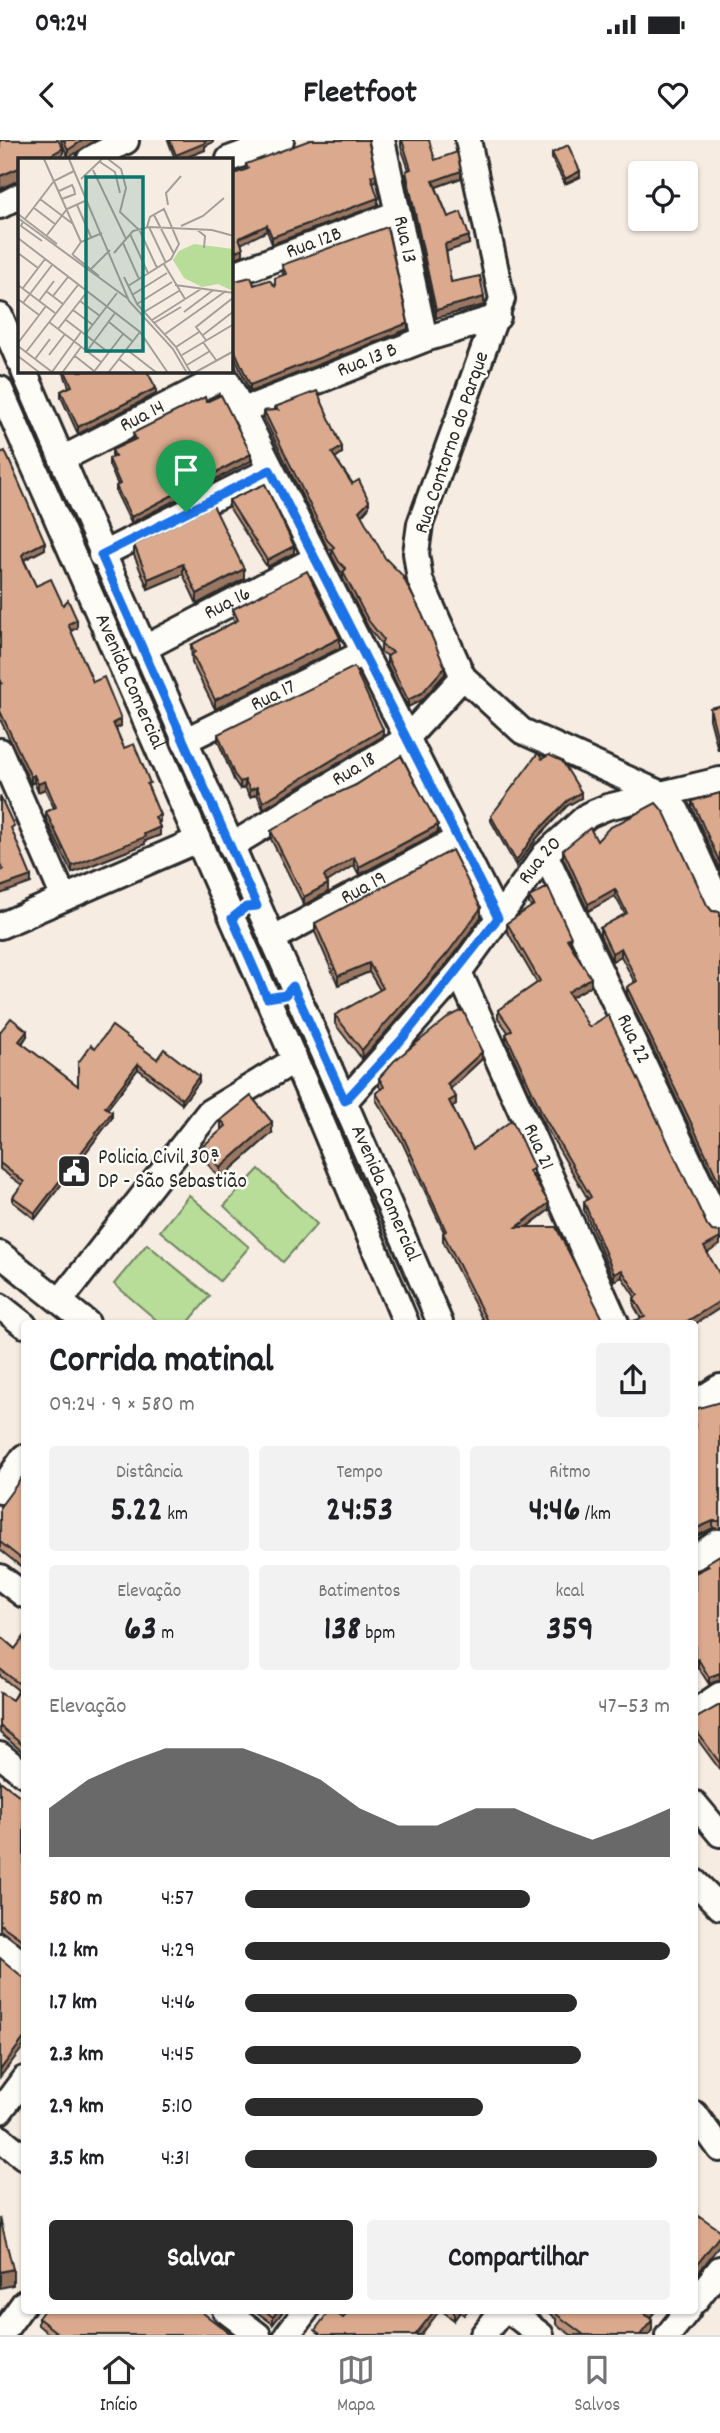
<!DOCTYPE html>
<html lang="pt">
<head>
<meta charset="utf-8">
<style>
  :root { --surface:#fff; --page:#f2f2f2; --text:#202124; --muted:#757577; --line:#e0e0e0; --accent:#2b2b2b }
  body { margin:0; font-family:Dekko,sans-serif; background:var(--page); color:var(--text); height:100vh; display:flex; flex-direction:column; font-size:26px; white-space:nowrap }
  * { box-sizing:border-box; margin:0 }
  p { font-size:23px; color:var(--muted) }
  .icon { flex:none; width:38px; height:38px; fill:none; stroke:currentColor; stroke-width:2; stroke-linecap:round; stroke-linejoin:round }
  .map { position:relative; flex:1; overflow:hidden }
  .side { position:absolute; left:21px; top:1180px; width:677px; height:994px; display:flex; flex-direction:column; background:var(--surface); border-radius:7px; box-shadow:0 2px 5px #0004 }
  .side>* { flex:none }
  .buttons { position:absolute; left:628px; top:21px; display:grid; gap:14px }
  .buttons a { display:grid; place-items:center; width:70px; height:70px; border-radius:7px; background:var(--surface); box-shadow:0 2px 5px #0004; font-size:35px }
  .pin { position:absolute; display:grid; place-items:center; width:60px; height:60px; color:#fff; margin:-72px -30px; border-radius:50% 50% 50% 0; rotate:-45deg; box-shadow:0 0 7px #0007 }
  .pin .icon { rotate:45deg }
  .round { display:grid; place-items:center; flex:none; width:74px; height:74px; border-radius:7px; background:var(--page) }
  .overview { display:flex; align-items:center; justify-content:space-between; height:119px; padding:0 28px }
  h1 { font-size:38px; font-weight:800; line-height:52px }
  .stats { display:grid; grid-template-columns:repeat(3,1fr); gap:10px; height:119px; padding:7px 28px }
  .stats div { display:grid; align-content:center; border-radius:7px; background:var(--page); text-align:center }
  .stats b { font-size:35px; font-weight:800 }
  .stats small { font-size:19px; font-weight:400 }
  .stats p { font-size:19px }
  .chart { height:196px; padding:14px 28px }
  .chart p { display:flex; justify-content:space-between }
  .chart svg { width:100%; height:126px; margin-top:7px; fill:var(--accent); opacity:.7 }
  .primary-button { display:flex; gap:14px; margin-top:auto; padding:14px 28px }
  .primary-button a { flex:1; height:80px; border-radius:7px; background:var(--accent); color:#fff; font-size:28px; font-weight:800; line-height:80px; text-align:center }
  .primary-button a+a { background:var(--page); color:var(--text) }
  ul { padding:0 28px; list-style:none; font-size:23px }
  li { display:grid; grid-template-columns:112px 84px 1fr; align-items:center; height:52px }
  li i { height:18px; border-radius:9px; background:var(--accent) }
  .status { display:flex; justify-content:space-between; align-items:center; height:49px; padding:0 35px; background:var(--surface); direction:ltr }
  .status svg { height:19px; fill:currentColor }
  header { display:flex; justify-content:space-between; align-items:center; height:91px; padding:0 28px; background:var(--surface); font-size:32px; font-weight:800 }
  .tab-bar { display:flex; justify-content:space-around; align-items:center; height:98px; border-top:2px solid var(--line); background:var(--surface); font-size:19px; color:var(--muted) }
  .tab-bar a { display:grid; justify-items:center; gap:4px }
  .tab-bar .active { color:var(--accent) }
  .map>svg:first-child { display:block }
  .green { fill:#b7dd98; stroke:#718462; stroke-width:2 }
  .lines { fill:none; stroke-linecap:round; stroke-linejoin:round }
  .minor-casing { stroke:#2b2b2b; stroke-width:30 }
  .minor { stroke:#fdfcf7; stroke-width:24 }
  .wall { fill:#bc927a; stroke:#2b2b2b; stroke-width:2 }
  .shaded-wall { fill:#997763; stroke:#2b2b2b; stroke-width:2 }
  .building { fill:#dbaa8e; stroke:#2b2b2b; stroke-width:2 }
  .route-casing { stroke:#fff; stroke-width:14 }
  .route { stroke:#1a73e8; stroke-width:9 }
  .labels { text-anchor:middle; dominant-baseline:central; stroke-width:5; stroke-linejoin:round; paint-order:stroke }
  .street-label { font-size:21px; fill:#2b2b2b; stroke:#fdfcf7 }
  .poi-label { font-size:21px; fill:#2b2b2b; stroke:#fdfcf7; text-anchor:start }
  .inset-road { fill:none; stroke:#a59f99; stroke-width:2 }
  .view { fill:#0f766e; fill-opacity:0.15; stroke:#0f766e; stroke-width:3.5 }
  .inset-edge { fill:none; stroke:#2b2b2b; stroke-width:3.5 }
</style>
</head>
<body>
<div class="status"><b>09:24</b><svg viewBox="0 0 49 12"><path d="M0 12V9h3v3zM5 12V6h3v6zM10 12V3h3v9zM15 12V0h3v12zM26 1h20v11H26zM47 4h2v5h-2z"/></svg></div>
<header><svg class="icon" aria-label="back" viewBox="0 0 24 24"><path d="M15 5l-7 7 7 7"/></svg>Fleetfoot<svg class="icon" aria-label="heart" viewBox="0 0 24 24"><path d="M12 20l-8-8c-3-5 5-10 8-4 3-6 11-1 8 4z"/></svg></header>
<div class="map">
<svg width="720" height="2195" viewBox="0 0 720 2195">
  <rect width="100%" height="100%" fill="#f6ece2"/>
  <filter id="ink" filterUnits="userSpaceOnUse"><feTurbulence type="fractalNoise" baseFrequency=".0143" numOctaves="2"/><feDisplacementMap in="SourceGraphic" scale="14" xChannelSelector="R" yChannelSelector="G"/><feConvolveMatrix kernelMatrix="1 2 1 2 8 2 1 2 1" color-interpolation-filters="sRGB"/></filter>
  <g filter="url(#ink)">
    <g class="green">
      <path d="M259 1029 317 1084 283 1122 224 1066Z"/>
      <path d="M189 1055 249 1107 220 1141 160 1091Z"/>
      <path d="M147 1104 210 1156 188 1183H160L114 1144Z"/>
    </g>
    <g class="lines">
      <g class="minor-casing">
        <g id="minor">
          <path id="s1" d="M382 0 425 199"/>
          <path d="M468 0 502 159 420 384 416 413 420 440 463 537 522 591 661 654 677 671 720 766"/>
          <path d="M90 19 126 1"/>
          <path d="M229 19 281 0"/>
          <path d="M0 66 19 56"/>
          <path id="s2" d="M231 135 398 73"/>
          <path d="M0 176 19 220"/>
          <path id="s3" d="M24 231C160 549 304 864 440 1183"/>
          <path d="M222 231 498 778"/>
          <path id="s4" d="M0 249 314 964 406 1183"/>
          <path id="s5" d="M241 271 425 199 498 177"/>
          <path id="s6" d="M62 319 224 236"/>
          <path d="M101 415 270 330"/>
          <path id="s7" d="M143 509 315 419"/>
          <path id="s8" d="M184 601 363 513"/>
          <path d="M0 611 64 758"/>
          <path id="s9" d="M231 706 406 599 463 537"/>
          <path id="s10" d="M545 714 720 1086"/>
          <path d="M0 786 198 700"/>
          <path id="s11" d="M272 799 457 699"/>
          <path id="s12" d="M459 832 616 1183"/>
          <path id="s13" d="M345 961 459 832 545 714 588 675 607 667 720 640"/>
          <path d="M0 1114 87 1183"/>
          <path d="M60 1161 209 972 295 920"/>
          <path d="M0 1166 24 1185"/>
          <path d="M695 1263 720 1247"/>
          <path d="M0 1351 24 1317"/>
          <path d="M695 1417 720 1401"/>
          <path d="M0 1437 24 1455"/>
          <path d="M695 1572 720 1555"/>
          <path d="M0 1615 24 1634"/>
          <path d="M695 1664 720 1694"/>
          <path d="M695 1742 720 1767"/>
          <path d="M0 1806 24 1825"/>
          <path d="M0 1971 24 1939"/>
          <path d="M695 1974 720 2009"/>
          <path d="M0 1998 24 2017"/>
          <path d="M695 2161 720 2129"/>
          <path d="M225 2170 258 2195"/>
          <path d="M508 2170 541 2195"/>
          <path d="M4 2191 24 2163"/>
          <path d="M287 2195 306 2170"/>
          <path d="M483 2195 503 2170"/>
          <path d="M668 2195 688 2170"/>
        </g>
      </g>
      <use href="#minor" class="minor"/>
    </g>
    <g class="wall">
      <path d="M61 0H96L68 18Z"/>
      <path d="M168 0H213V2L205 6V10L182 19H175Z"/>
      <path d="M401 0 435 20 461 38 436 47 448 77 469 104 446 111 451 142 484 165 436 178 406 39V31L409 30 401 7Z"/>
      <path d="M552 13 580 37 565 44 552 19Z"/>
      <path d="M246 24 376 41 373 42 378 65 272 104 267 91 241 103 243 115 231 120Z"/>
      <path d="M282 125 408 189 250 252 231 209V142L275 146 283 135Z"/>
      <path d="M63 231H147L156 254 78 294 61 257V251L69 247Z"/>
      <path d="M206 262 251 321 131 383 116 352V346L118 345 109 325V319L112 317V310L134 300 133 293Z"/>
      <path d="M275 267 342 313 335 318 369 367 361 376 445 534 422 560 408 567 387 524V517L388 516 381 512V504L368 487 343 439V434L339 429 332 416V411L327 407 264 278V271L275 270Z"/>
      <path d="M0 313 45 409 24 420 36 446 63 465 77 488 70 491 93 542 121 586 116 589 124 608 150 650H149L160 682 158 683 160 695 145 701V704L72 733 46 679V672L54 668 45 649 38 652 34 642 31 644 0 579Z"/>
      <path d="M229 360 294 413 267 427 229 367Z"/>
      <path d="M134 405 244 439 197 464 183 434 148 449 134 415Z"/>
      <path d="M233 469 340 508 215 569 192 523 191 505 235 482 233 479Z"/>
      <path d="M720 566V610H718L710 579V568Z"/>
      <path d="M218 594 383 596 263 669 257 654 250 657 245 647 240 649 234 640 218 601Z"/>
      <path d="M542 619 581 658 567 666 536 699 516 726 491 681V676Z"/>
      <path d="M720 653V730L692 668V661Z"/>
      <path d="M271 691 438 692 359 735 354 725 327 742 328 752 304 765 271 699Z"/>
      <path d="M597 701 707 765 712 771 720 772V1051L627 854V847L635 843 621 816 612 821 600 796V788L625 774 615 756 588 771 563 718V710Z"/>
      <path d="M529 757 571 804 591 846 571 857 707 1113 720 1135V1168L695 1184 641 1178 634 1166V1158L635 1157 622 1137 614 1141 584 1070V1062L588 1059 544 984 506 901V894L508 892 498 878V870L537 843 507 791V783L531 767 529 764Z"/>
      <path d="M481 777 447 823 362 919 335 884V875L380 850 369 832 338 845 315 792V783Z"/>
      <path d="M0 892 27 896 22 904 78 946 95 908 157 919 199 942 182 964 138 929 107 969 112 978 35 1079 13 1062V1057L22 1045 0 1029Z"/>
      <path d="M482 919 450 949 456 964 452 967 473 1009 534 1035 533 1036 549 1070 527 1087 605 1183H484L443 1101V1093L444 1092 402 1002 376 960V953L381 949 379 946V938Z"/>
      <path d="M221 980 272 993 220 1039 202 1017V1007L221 991Z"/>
      <path d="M720 1262V1389L713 1388 695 1397Z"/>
      <path d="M24 1338V1429L0 1410V1367Z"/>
      <path d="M720 1415V1540L709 1544 698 1527 695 1528V1433L707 1426V1423Z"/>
      <path d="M0 1496 15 1509 24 1497V1613L0 1593V1553L12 1560 18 1550 0 1536Z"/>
      <path d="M720 1565V1630L695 1596V1579Z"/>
      <path d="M0 1641 24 1659V1807L0 1790Z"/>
      <path d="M254 2170H284L273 2184Z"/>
      <path d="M441 2170H468L464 2175 460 2172 454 2180Z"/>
      <path d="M545 2170H656L650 2178 652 2190 648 2195H571L556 2184V2179Z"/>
      <path d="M38 2178 232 2195H50L38 2185Z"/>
    </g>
    <g class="shaded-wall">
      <path d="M83 0H96L68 18V10Z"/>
      <path d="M203 0H213V2L205 6V10L182 19H176V15Z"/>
      <path d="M63 8V19H44Z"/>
      <path d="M19 28V40L0 49V36Z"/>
      <path d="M461 31V38L433 48V41Z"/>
      <path d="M580 31V37L565 44V39Z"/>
      <path d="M376 34V41L371 42V36Z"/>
      <path d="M378 58V65L272 104V97Z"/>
      <path d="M267 85V91L239 105V98Z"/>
      <path d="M469 96V104L445 112V104Z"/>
      <path d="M243 108V115L231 120V114Z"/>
      <path d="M484 157V165L436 178V170Z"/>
      <path d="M408 183V189L250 252V245Z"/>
      <path d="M156 248V254L78 294V287Z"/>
      <path d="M342 307V313L332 320V313Z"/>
      <path d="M251 314V321L131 383V377Z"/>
      <path d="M369 361V367L359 378V371Z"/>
      <path d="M45 402V409L25 419 22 422V415L25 412Z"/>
      <path d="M294 406V413L267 427V420Z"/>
      <path d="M183 424V434L148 449V439Z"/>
      <path d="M244 429V439L197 464V454Z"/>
      <path d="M77 480V488L68 492V484Z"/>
      <path d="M340 498V508L215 569V560Z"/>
      <path d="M445 527V534L422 560 408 567V560Z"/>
      <path d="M121 579V586L113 590V583Z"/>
      <path d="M383 589V596L263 669V662Z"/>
      <path d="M720 599V610H718V600Z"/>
      <path d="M34 635V642L31 644V637Z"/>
      <path d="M245 640V647L240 649V642Z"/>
      <path d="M45 641V649L38 652V644Z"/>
      <path d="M257 647V654L250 657V650Z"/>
      <path d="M581 652V658L567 666 536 699 516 726V721L536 693 567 661Z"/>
      <path d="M160 675V682L155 684V677Z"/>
      <path d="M438 685V692L359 735V727Z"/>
      <path d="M160 687V695L145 701V704L72 733V726Z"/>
      <path d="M354 717V725L324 744V736Z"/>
      <path d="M31 736V743L0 754V747Z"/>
      <path d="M328 744V752L304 765V757Z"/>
      <path d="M615 749V756L588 771V764Z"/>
      <path d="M481 768V777L447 823 362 919V910Z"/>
      <path d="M621 808V816L612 821V813Z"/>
      <path d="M369 823V832L338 845V836Z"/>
      <path d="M591 838V846L568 859V852Z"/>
      <path d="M27 891V896L19 907V901Z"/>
      <path d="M482 912V919L447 952V944Z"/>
      <path d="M138 924V929L105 972V967Z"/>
      <path d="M199 936V942L182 964V959Z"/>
      <path d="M456 957V964L449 969V961Z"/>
      <path d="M112 972V978L35 1079V1073Z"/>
      <path d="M272 982V993L220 1039V1028Z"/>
      <path d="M549 1063V1070L517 1094V1087Z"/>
      <path d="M720 1098V1105L704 1115V1107Z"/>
      <path d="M622 1130V1137L614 1141V1134Z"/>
      <path d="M720 1161V1168L695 1184 684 1183Z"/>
      <path d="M713 1381V1388L695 1397V1389Z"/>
      <path d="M698 1519V1527L695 1528V1521Z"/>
      <path d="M720 1533V1540L709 1544V1537Z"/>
      <path d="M24 1898V1906L0 1937V1930Z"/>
      <path d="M720 2095V2105L695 2137V2127Z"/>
      <path d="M13 2129V2145L0 2148V2132Z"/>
      <path d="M278 2170H284L273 2184V2177Z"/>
      <path d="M435 2170H440L421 2195H415Z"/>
      <path d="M456 2170H460V2172L454 2180V2172Z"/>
      <path d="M648 2170H656L645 2184V2174Z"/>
      <path d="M652 2180V2190L648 2195H640Z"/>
    </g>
    <g class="building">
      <path d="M0 0H58L63 8 44 19H19V28L0 36Z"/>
      <path d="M64 0H83L68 10Z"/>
      <path d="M170 0H204L205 3 176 15Z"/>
      <path d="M310 0H368L376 34 371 36 378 58 272 97 267 85 239 98 243 108 231 114V35L248 29 246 24Z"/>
      <path d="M402 0H429L435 20 457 12 461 31 433 41 448 77 461 72 469 96 445 104 451 142 480 136 484 157 436 170 406 31 411 29Z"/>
      <path d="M568 5 580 31 565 39 552 13Z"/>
      <path d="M387 87 408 183 250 245 231 202V142L251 137 254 145 269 140 275 146V138L286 134 282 125Z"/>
      <path d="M65 231H147L156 248 78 287 61 251 72 246Z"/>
      <path d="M317 251 342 307 332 313 352 344 359 340 369 361 359 371 385 418 402 435 422 474 445 527 422 553 408 560 387 517 393 512 381 505 383 499 368 480 343 432 346 429 339 422 332 409 334 407 327 400 264 271 278 270 275 267Z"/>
      <path d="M221 255 251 314 131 377 116 346 120 344 109 319 115 316 112 310 136 299 133 293 205 257 206 262Z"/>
      <path d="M5 311 45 402 25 412 22 415 24 421 36 446 51 439 63 465 68 460 77 480 68 484 93 542 104 537 121 579 113 583 124 608 134 604 150 643 147 644 160 675 155 677 160 687 144 694 145 697 72 726 46 672 56 667 45 641 38 644 34 635 31 637 0 571V544L2 543 0 539V313Z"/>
      <path d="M265 344 294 406 267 420 229 360Z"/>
      <path d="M213 365 244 429 197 454 183 424 148 439 134 405Z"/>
      <path d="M307 431 340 498 215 560 192 514 195 512 191 505 238 480 233 469Z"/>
      <path d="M354 527 383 589 263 662 257 647 250 650 245 640 240 642 234 634 218 594Z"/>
      <path d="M720 566V599L718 600 710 568Z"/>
      <path d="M538 613 542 619 549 615 562 621 581 652 567 661 536 693 516 721 491 676Z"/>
      <path d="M401 616 438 685 359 727 354 717 324 736 328 744 304 757 271 691 322 660 356 645Z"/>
      <path d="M720 653V723L692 661Z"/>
      <path d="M0 656 14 686 11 688 31 736 0 747V731L3 730 0 724Z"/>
      <path d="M656 663 664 672 707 765 712 771 720 772V1044L627 847 637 841 621 808 612 813 600 788 627 773 615 749 588 764 563 710 590 688 597 701 609 688Z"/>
      <path d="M452 710 481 768 447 814 362 910 335 875 383 848 369 823 338 836 315 783Z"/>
      <path d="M548 747 571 797 567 799 591 838 568 852 589 887 608 875 707 1085 712 1091 720 1092V1098L704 1107 720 1135V1161L684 1183H628L645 1177 634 1158 638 1155 622 1130 614 1134 584 1062 591 1057 544 977 506 894 512 890 498 870 540 841 507 783 534 765 529 757Z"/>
      <path d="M463 870 482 912 447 944 456 957 449 961 473 1009 512 980 534 1028 529 1031 549 1063 517 1087H556L605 1183H488L443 1093 446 1091 402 994 376 953 384 947 379 938 394 921 450 876Z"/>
      <path d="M11 878 27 891 19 901 78 946V923L91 905 95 908 112 886 157 919 164 909 199 936 182 959 138 924 105 967 112 972 35 1073 13 1057 24 1042 0 1023V892Z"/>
      <path d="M251 956 272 982 220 1028 202 1007 226 986 221 980Z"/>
      <path d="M720 1262V1381H713L695 1389V1269Z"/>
      <path d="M23 1336 24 1338V1421L0 1402V1367Z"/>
      <path d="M720 1415V1533L709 1537 698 1519 695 1521V1433L709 1426 707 1423Z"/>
      <path d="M0 1496 15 1509 24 1497V1606L0 1586V1553L12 1560 22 1546 0 1529Z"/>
      <path d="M720 1565V1623L695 1589V1579Z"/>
      <path d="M0 1641 24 1659V1801L0 1784Z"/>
      <path d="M0 1818 24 1838V1898L0 1930Z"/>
      <path d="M695 2073 720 2090V2095L695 2127Z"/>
      <path d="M0 2078 13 2129 0 2132Z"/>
      <path d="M44 2170H199L232 2195H54L56 2192 38 2178Z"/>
      <path d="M264 2170H278L273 2177Z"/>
      <path d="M330 2170H333L343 2178 349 2170H435L415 2195H321L315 2190Z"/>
      <path d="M558 2170H648L645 2174 652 2180 640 2195H584L556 2174 559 2171Z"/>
    </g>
  </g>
  <g class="lines" filter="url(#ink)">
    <g class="route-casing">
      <path id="route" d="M270 330 498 778 403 898 345 961 293 846 285 855 267 858 232 778 246 767 257 766 101 415Z"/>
    </g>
    <use href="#route" class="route"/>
  </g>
  <defs>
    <g id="civic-square" transform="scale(1.75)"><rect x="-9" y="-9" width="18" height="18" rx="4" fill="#2b2b2b" stroke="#fdfcf7"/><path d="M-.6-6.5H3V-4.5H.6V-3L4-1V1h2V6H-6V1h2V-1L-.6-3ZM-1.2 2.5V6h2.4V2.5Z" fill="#fff"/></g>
  </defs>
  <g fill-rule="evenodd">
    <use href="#civic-square" x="74" y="1031"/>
  </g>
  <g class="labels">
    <g class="street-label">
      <text stroke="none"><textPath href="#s1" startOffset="102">Rua 13</textPath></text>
      <text stroke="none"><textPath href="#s2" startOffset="89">Rua 12B</textPath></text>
      <text stroke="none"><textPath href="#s5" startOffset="136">Rua 13 B</textPath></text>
      <text stroke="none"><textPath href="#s6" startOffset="91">Rua 14</textPath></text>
      <text transform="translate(453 303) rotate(-71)">Rua Contorno do Parque</text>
      <text stroke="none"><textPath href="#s7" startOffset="96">Rua 16</textPath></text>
      <text stroke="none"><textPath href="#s4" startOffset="320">Avenida Comercial</textPath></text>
      <text stroke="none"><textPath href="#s8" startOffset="100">Rua 17</textPath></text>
      <text stroke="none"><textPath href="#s9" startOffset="145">Rua 18</textPath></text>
      <text stroke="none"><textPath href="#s13" startOffset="310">Rua 20</textPath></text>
      <text stroke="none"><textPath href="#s11" startOffset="105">Rua 19</textPath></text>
      <text stroke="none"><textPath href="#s10" startOffset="205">Rua 22</textPath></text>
      <text stroke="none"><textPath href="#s12" startOffset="192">Rua 21</textPath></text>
      <text stroke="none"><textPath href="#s3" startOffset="898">Avenida Comercial</textPath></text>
    </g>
    <g class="poi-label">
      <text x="98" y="1019">Policia Civil 30ª<tspan x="98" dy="24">DP - São Sebastião</tspan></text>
    </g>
  </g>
  <g transform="translate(18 18)">
    <rect width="215" height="215" fill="#f6ece2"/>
    <path d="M176 86 215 91V133L200 126 184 129 166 120 155 102 161 93Z" fill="#b7dd98"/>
    <path class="inset-road" d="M26 1 63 84M51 1 111 143 155 191 169 215M90 1 103 11 108 30 102 54 120 71M82 4 97 14 102 35M75 12 108 81M63 21 84 1M41 33 54 27 56 31 57 36 44 41M22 41 55 66M59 47 73 79M150 47 148 35 163 18M16 50 37 66M0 56 39 86M136 57 156 96M0 60 109 140M7 61 36 23 56 13M5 64 3 68 24 83M163 68 185 58 206 40M131 69 148 105M121 71 139 110M178 71 187 78 186 90M112 76 130 115M29 77 49 51 69 42M0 80 122 174 150 215M105 85 121 121M0 95 20 110M96 95 115 73 131 69 194 72 216 78M54 97 63 84 84 75M55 97 81 118M146 106 167 141M73 111 92 92M106 119 119 146 158 189 173 215M0 127 37 155M157 127 216 135M110 128 153 101 161 86 146 51 132 59 129 69M5 130 27 101M28 133 45 146M114 137 149 115M35 138 50 119M0 141 21 157M21 143 36 123M62 143 82 158M5 145 34 107M119 146 154 124M55 152 75 167M126 154 161 133M166 154 194 133M48 162 90 194M134 162 183 131M31 164 83 204M91 164 114 183M136 165 163 149M40 171 69 134M147 176 208 133M67 177 99 135M185 177 216 153M188 182 178 169 216 139M185 184 198 202M0 185 28 148M0 188 34 214M158 189 181 174M108 191 139 215M69 193 97 155M8 194 60 127M31 197 47 176M164 197 216 166M0 198 22 215M57 198 76 213M17 201 32 181M101 201 119 215M169 207 192 193M34 214 63 174M44 215 63 189M75 215 105 176M90 215 122 174M176 215 216 193"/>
    <path class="view" d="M68 19H125V193H68Z"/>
    <rect width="215" height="215" class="inset-edge"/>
  </g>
</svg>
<div class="buttons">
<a><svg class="icon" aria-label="locate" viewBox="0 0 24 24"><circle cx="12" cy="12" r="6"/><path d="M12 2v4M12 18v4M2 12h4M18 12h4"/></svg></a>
</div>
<div class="pin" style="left:186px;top:372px;background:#1e9e55"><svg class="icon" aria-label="arrive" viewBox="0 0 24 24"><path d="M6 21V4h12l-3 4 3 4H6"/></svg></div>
<section class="side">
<div class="overview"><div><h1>Corrida matinal</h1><p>09:24 · 9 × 580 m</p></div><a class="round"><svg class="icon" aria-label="share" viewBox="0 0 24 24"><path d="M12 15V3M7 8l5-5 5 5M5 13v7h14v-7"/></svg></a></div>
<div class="stats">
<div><p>Distância</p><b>5.22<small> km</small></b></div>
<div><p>Tempo</p><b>24:53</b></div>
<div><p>Ritmo</p><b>4:46<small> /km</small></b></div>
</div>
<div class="stats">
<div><p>Elevação</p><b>63<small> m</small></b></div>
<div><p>Batimentos</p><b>138<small> bpm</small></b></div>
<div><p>kcal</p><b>359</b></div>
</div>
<div class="chart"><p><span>Elevação</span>47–53 m</p>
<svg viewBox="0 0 160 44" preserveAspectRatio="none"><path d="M0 44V27L10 17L20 11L30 6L40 6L50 6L60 11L70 17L80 27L90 33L100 33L110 27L120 27L130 33L140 38L150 33L160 27V44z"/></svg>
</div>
<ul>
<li><b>580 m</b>4:57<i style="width:67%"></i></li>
<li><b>1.2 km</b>4:29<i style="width:100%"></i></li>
<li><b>1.7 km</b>4:46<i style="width:78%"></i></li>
<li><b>2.3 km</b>4:45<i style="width:79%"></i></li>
<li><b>2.9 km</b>5:10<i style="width:56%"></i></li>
<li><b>3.5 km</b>4:31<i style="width:97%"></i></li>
</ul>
<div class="primary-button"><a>Salvar</a><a>Compartilhar</a></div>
</section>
</div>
<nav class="tab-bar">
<a class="active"><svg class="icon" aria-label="home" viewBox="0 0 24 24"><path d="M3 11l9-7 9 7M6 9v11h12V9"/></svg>Início</a>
<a><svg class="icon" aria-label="map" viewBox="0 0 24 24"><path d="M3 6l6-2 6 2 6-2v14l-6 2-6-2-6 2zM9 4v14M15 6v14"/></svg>Mapa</a>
<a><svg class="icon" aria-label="saved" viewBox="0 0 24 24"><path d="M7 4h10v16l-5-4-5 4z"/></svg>Salvos</a>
</nav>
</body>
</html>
